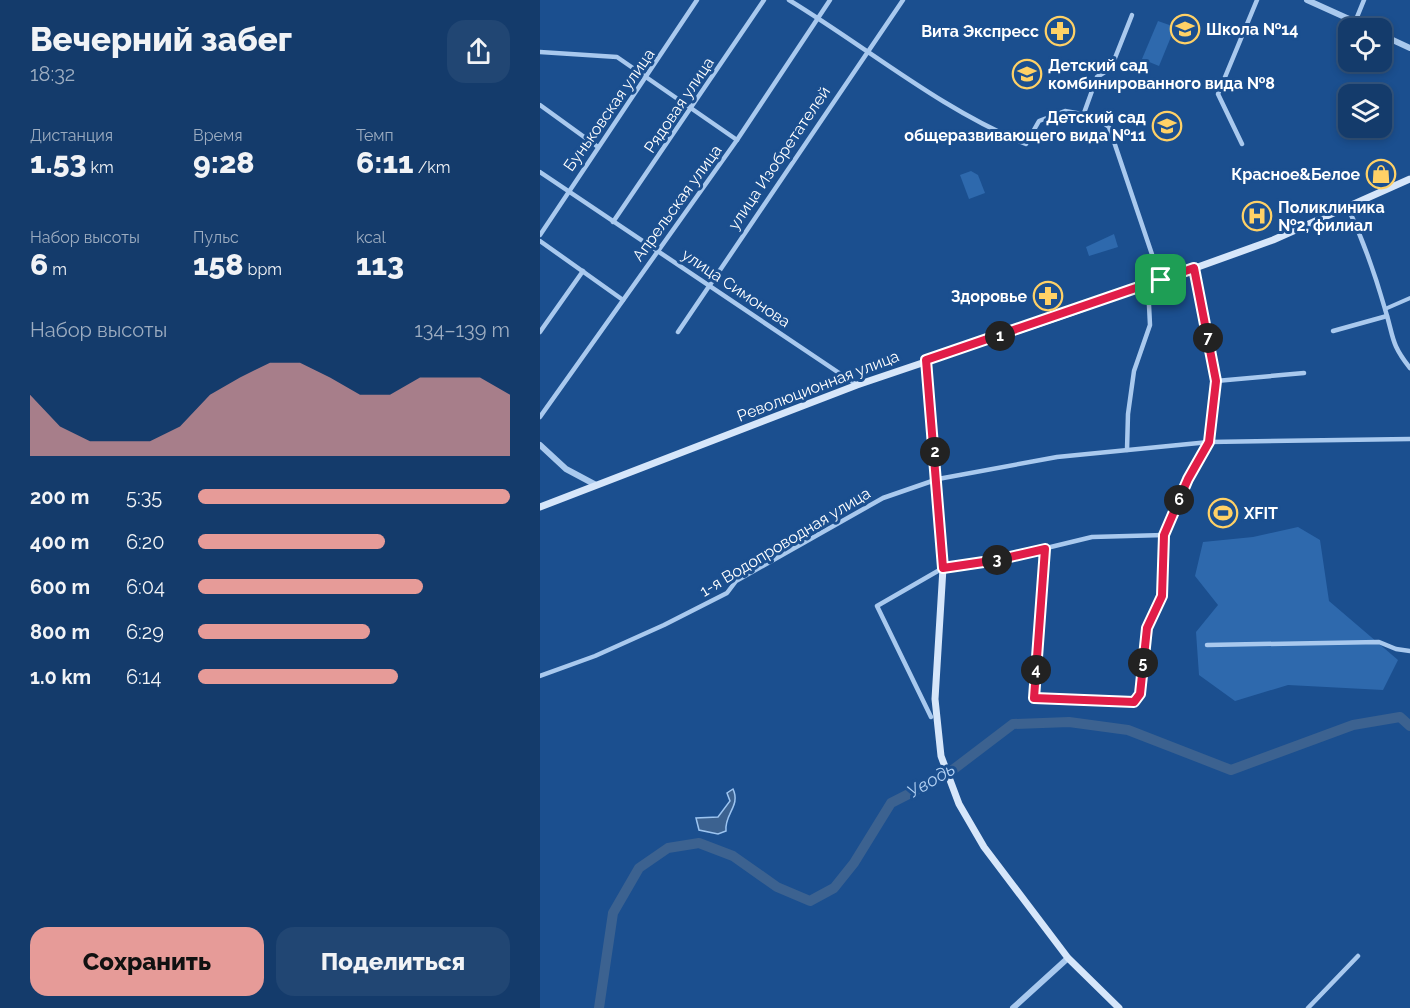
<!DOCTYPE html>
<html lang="ru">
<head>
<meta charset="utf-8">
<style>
  :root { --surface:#143b6b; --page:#214673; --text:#f1f3f6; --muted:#9dadc1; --line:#33557e; --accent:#e69b98 }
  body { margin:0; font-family:Raleway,sans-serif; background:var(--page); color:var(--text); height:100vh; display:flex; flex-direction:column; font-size:22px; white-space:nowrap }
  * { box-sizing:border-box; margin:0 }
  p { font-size:20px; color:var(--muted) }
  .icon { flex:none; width:33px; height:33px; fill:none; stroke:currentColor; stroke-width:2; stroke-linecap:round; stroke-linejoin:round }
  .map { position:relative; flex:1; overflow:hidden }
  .details { display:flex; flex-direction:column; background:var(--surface); width:540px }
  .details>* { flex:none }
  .controls { position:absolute; left:798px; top:18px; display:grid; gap:12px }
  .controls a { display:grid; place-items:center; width:54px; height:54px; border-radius:12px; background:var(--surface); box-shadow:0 3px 9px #0003,0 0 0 2px var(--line); font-size:30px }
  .pin { position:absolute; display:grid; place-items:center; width:51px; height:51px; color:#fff; margin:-26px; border-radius:12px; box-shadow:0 3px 9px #0006 }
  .km { position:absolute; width:30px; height:30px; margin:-15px; border-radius:50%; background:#222; color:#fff; font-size:16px; line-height:30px; text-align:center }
  .round { display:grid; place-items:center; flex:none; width:63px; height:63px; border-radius:18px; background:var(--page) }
  .overview { display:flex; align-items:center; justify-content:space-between; height:102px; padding:0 30px }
  h1 { font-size:33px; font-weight:800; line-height:45px }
  .stats { display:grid; grid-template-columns:repeat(3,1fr); gap:9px; height:102px; padding:6px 30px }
  .stats div { display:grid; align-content:center }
  .stats b { font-size:30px; font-weight:800 }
  .stats small { font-size:16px; font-weight:400 }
  .stats p { font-size:16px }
  .chart { height:168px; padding:12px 30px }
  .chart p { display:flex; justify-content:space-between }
  .chart svg { width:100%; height:108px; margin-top:6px; fill:var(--accent); opacity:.7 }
  .action { display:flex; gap:12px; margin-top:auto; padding:12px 30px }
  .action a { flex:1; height:69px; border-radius:18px; background:var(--accent); color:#111; font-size:24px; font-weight:800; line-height:69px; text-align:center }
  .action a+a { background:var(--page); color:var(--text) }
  ul { padding:0 30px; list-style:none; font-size:20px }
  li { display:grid; grid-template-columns:96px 72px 1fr; align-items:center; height:45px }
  li i { height:15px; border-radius:8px; background:var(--accent) }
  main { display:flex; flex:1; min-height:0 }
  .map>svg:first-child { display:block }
  .green { fill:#2e69ad }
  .water { fill:#3c6290; stroke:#9cc4f0; stroke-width:1.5 }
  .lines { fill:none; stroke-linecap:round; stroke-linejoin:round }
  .river { stroke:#3c6290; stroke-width:10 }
  .pedestrian { stroke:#a9c9ee; stroke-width:4 }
  .minor { stroke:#a9c9ee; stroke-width:4.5 }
  .tertiary { stroke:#a9c9ee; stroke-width:6 }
  .secondary { stroke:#d6e6fa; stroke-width:7 }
  .route-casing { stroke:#fff; stroke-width:12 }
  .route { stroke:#e11d48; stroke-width:8 }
  .labels { text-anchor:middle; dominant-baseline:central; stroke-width:6; stroke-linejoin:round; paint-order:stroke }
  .poi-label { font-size:16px; font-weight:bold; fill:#fff; stroke:#1b4f8f; text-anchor:start }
  .street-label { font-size:16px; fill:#fff; stroke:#1b4f8f }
  .water-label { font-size:18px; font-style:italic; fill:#b5d3f5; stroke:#1b4f8f }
</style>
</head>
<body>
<main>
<section class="details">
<div class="overview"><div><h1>Вечерний забег</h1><p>18:32</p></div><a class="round"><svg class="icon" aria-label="share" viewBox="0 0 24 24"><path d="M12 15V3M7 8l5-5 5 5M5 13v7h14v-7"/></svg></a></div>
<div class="stats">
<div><p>Дистанция</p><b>1.53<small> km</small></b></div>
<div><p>Время</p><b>9:28</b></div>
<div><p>Темп</p><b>6:11<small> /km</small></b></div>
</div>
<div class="stats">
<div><p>Набор высоты</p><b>6<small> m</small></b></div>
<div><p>Пульс</p><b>158<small> bpm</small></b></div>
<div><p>kcal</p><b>113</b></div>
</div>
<div class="chart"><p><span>Набор высоты</span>134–139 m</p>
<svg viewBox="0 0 160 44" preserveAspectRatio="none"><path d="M0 44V19L10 32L20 38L30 38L40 38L50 32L60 19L70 12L80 6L90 6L100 12L110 19L120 19L130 12L140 12L150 12L160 19V44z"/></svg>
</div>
<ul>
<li><b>200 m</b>5:35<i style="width:100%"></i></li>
<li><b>400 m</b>6:20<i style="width:60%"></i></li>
<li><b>600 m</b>6:04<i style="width:72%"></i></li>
<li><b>800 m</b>6:29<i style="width:55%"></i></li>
<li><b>1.0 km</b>6:14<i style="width:64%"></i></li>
</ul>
<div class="action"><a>Сохранить</a><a>Поделиться</a></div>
</section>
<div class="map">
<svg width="870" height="1008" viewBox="0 0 870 1008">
  <rect width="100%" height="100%" fill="#1b4f8f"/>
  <g class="green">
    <path d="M618 21 635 27 619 66 602 59Z"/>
    <path d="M431 171 438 175 445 193 429 199 420 175Z"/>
    <path d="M574 234 578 247 549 256 546 247Z"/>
    <path d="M758 527 780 540 789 601 858 660 843 690 748 685 695 701 659 675 656 632 678 605 655 576 663 542 713 537Z"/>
  </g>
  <path class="water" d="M193 789C201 806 184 814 186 831L178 834 159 830 156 818 178 817 190 801 187 793Z"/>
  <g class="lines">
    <path class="river" d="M59 1008 73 913 99 868 128 848 159 843 193 856 237 887 270 901 294 888 314 863 351 803 406 775 473 724 529 722 588 730 691 770 813 725 860 717 870 726"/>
    <path class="pedestrian" d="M845 309 870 298"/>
    <g class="minor">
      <path d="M249 0C328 48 400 109 486 144L499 121 525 111 553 116 569 127 621 281"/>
      <path d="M815 22 824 0"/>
      <path d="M0 52 77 57 197 140"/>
      <path d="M0 105 58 147"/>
      <path d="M544 113 557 77 571 68 592 15"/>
      <path d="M702 144 678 94 717 0"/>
      <path d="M0 172 317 385"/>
      <path d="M808 208C823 240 835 274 845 309 854 337 850 343 870 368"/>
      <path d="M73 222 224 0"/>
      <path d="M0 235 157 0"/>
      <path d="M0 241 83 300"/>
      <path d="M793 331 847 316"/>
      <path d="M0 332 43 271"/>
      <path d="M138 332 363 0"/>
      <path d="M676 381 764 373"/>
      <path d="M0 417 197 140 290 0"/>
      <path d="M587 450 588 414 594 371 610 325 608 285"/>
      <path d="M505 549 494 698 594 702 600 694 607 628 622 596 624 535 648 479 669 442 676 381 654 268"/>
      <path d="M667 645 839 642 856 649 870 651"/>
      <path d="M0 676 55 656 124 625 187 593 196 581 343 498 398 479 517 457 669 442 870 439"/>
      <path d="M391 717 337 606 403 568 457 560 552 537 624 535"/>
      <path d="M768 1008 818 956"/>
    </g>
    <g class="tertiary">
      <path d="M767 0 829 28"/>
      <path d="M842 35 870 48"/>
      <path d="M0 445 26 469 56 485"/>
      <path d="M473 1008 528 958"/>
    </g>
    <g class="secondary">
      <path d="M386 361 403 568 395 699 401 756 419 804 444 847 528 958 579 1008"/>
      <path d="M0 507 317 385 530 313 733 240 870 179"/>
    </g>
  </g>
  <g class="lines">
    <g class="route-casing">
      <path id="route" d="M654 268 676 381 669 442 648 479 624 535 622 596 607 628 600 694 594 702 494 698 505 549 457 560 403 568 386 360Z"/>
    </g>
    <use href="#route" class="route"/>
  </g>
  <defs>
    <g id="school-ring" transform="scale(1.5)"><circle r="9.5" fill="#1b4f8f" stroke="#ffd166" stroke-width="1.5"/><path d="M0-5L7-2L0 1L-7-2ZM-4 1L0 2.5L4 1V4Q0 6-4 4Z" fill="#ffd166"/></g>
    <g id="pharmacy-ring" transform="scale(1.5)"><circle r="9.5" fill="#1b4f8f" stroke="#ffd166" stroke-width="1.5"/><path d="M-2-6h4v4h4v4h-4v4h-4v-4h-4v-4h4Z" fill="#ffd166"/></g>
    <g id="shop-ring" transform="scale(1.5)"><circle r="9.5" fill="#1b4f8f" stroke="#ffd166" stroke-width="1.5"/><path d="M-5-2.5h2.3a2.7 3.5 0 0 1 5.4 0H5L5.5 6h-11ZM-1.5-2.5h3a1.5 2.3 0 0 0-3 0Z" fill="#ffd166"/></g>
    <g id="hospital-ring" transform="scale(1.5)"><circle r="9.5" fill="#1b4f8f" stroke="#ffd166" stroke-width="1.5"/><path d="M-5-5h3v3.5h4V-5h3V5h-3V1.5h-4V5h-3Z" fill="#ffd166"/></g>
    <g id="stadium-ring" transform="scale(1.5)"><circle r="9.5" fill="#1b4f8f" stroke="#ffd166" stroke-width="1.5"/><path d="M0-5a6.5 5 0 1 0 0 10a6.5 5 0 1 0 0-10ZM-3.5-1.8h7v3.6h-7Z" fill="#ffd166"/></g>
  </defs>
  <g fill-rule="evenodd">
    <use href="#school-ring" x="645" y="29"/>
    <use href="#pharmacy-ring" x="520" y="31"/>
    <use href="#school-ring" x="487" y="74"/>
    <use href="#school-ring" x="627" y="126"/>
    <use href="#shop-ring" x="841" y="174"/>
    <use href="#hospital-ring" x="717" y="216"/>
    <use href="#pharmacy-ring" x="508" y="296"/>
    <use href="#stadium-ring" x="683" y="513"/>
  </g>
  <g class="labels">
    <g class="poi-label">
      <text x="666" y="29">Школа №14</text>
      <text x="499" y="31" text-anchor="end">Вита Экспресс</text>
      <text x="508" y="65">Детский сад<tspan x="508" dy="18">комбинированного вида №8</tspan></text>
      <text x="606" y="117" text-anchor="end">Детский сад<tspan x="606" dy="18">общеразвивающего вида №11</tspan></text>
      <text x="820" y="174" text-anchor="end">Красное&amp;Белое</text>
      <text x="738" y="207">Поликлиника<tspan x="738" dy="18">№2, филиал</tspan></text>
      <text x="487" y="296" text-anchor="end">Здоровье</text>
      <text x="704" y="513">XFIT</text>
    </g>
    <g class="street-label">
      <text transform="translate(139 105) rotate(-56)">Рядовая улица</text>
      <text transform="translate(69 110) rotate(-55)">Буньковская улица</text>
      <text transform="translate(239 158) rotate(-56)">улица Изобретателей</text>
      <text transform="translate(137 203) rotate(-54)">Апрельская улица</text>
      <text transform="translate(196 288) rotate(34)">улица Симонова</text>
      <text transform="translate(278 386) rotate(-21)">Революционная улица</text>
      <text transform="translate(245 542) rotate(-31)">1-я Водопроводная улица</text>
    </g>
    <g class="water-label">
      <text transform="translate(391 780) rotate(-30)">Уводь</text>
    </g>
  </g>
</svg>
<div class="controls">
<a><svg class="icon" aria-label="locate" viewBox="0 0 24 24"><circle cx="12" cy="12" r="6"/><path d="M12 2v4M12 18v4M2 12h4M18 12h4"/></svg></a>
<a><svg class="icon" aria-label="layers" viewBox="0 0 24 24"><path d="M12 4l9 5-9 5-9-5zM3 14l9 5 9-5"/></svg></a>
</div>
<div class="pin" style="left:621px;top:280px;background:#1e9e55"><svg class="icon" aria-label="arrive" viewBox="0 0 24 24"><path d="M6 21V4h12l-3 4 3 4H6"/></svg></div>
<b class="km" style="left:460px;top:336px">1</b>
<b class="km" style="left:395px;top:452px">2</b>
<b class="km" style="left:457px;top:560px">3</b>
<b class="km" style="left:496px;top:670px">4</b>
<b class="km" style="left:603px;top:663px">5</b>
<b class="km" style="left:639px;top:500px">6</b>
<b class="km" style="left:668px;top:338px">7</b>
</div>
</main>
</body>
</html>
